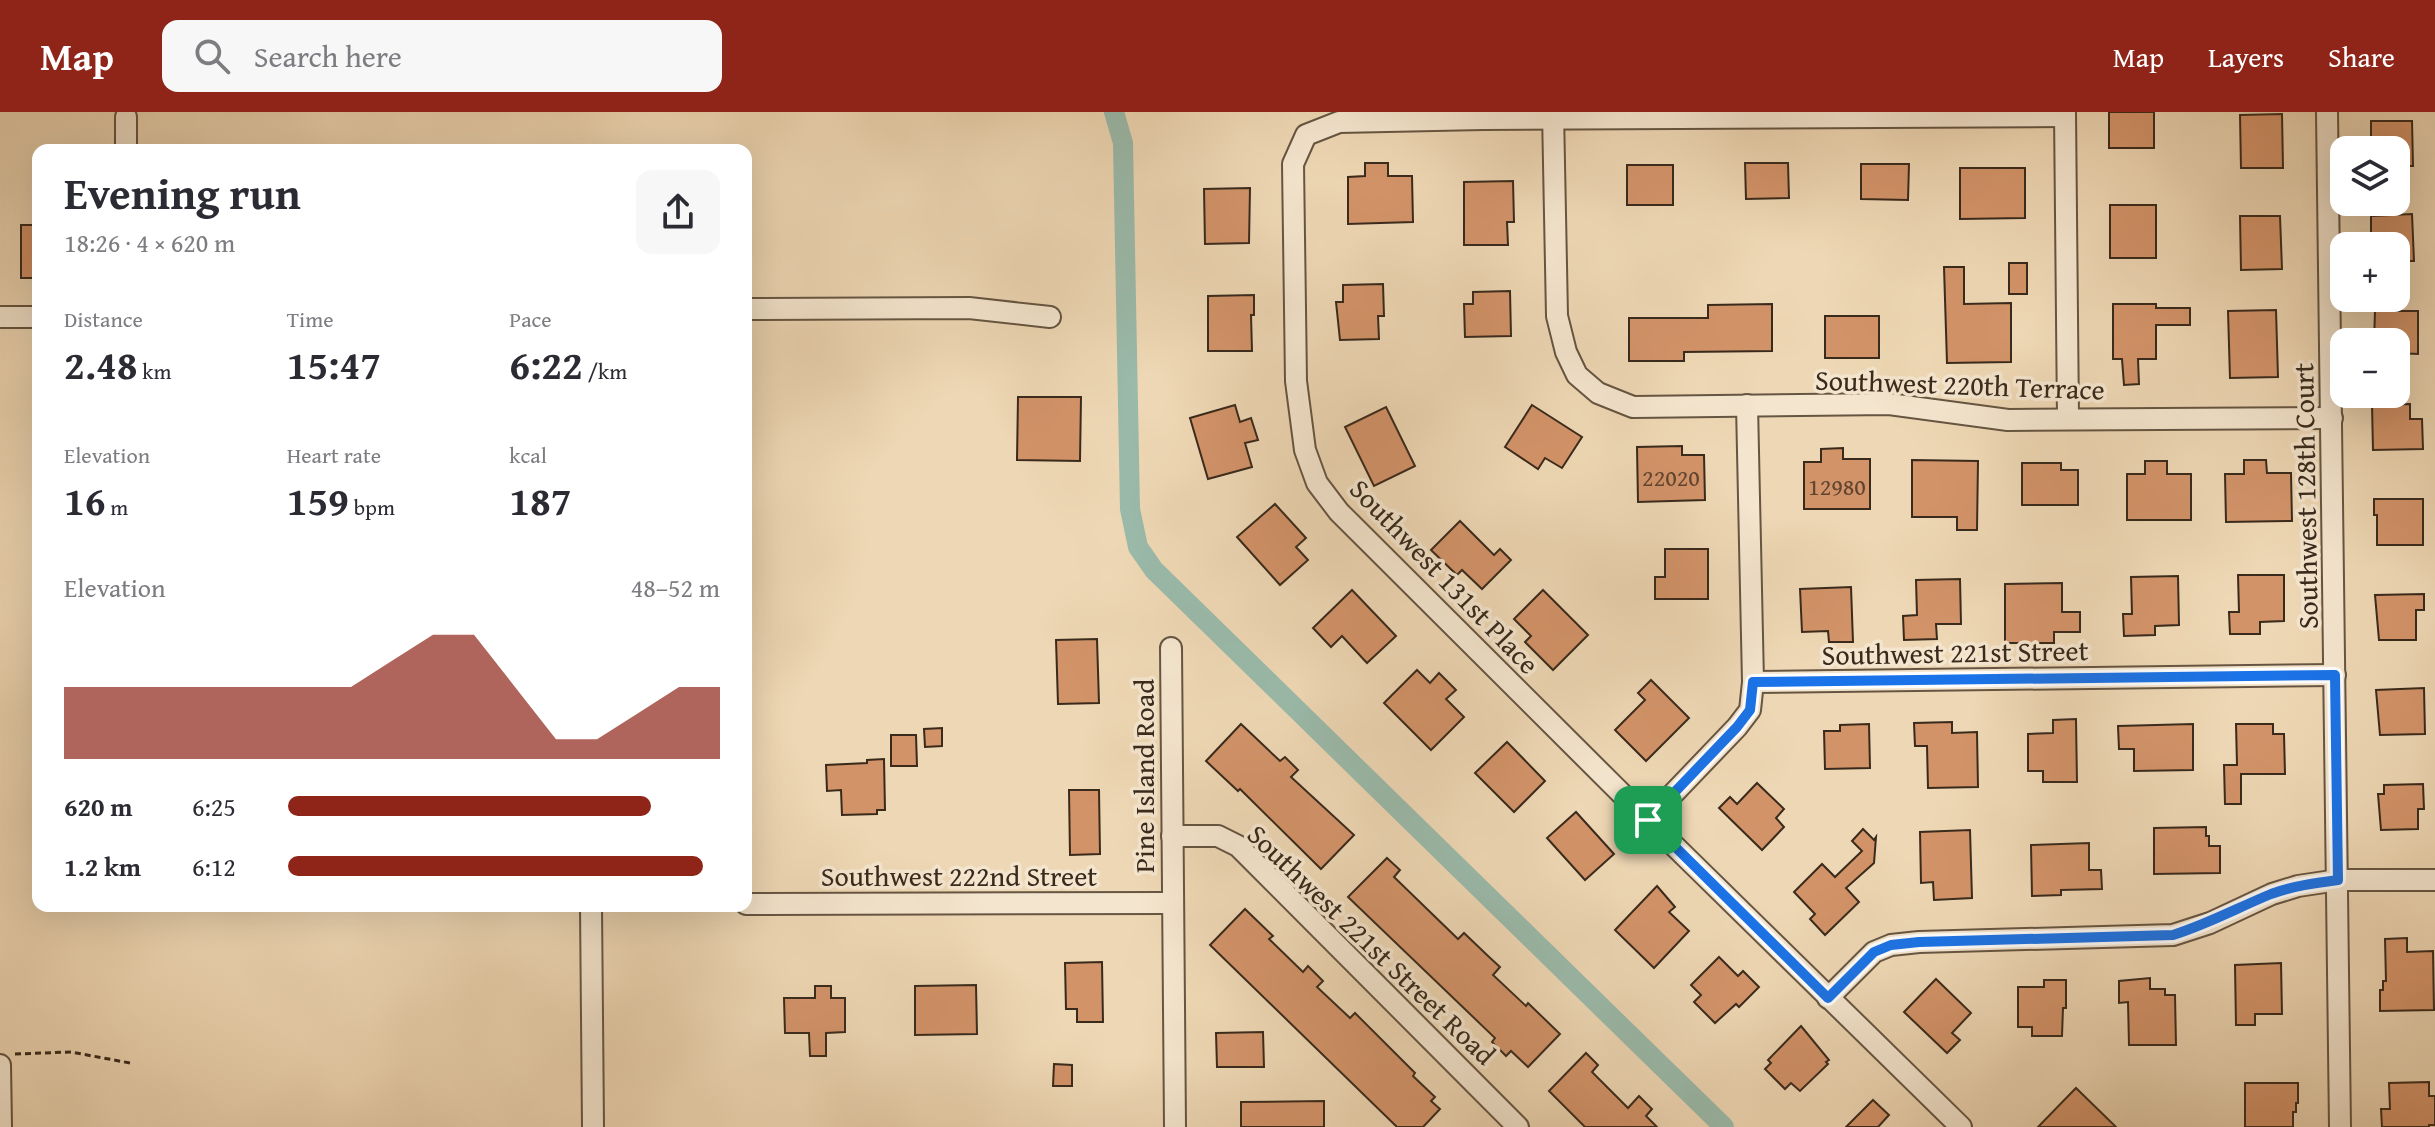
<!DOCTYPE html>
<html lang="en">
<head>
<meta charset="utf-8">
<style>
  :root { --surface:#fff; --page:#f7f7f7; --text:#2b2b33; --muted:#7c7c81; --accent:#8f2418 }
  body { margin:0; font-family:"Gentium Book Plus",serif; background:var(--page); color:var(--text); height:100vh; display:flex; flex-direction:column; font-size:30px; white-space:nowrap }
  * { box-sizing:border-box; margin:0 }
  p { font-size:26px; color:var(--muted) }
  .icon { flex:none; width:44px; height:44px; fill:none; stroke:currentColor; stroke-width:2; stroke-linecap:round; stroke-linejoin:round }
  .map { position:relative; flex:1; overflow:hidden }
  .side { position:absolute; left:32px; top:32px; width:720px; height:768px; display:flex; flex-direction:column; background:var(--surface); border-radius:16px; box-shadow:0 8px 32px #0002 }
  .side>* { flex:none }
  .buttons { position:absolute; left:2330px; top:24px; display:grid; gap:16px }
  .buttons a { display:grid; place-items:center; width:80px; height:80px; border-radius:16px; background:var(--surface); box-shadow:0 8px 32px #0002; font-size:40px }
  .pin { position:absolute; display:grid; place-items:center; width:68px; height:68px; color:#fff; margin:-34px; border-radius:16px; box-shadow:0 4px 12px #0006 }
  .round { display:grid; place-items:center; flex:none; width:84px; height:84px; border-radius:16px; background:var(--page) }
  .headline { display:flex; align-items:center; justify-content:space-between; height:136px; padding:0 32px }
  h1 { font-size:44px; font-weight:700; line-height:60px }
  .metrics { display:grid; grid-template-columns:repeat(3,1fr); gap:12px; height:136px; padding:8px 32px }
  .metrics div { display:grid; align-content:center }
  .metrics b { font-size:40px; font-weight:700 }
  .metrics small { font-size:22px; font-weight:400 }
  .metrics p { font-size:22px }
  .chart { height:224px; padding:16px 32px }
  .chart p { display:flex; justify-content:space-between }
  .chart svg { width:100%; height:144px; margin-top:8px; fill:var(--accent); opacity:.7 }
  ul { padding:0 32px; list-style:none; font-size:26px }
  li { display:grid; grid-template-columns:128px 96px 1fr; align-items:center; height:60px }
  li i { height:20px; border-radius:10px; background:var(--accent) }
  header { display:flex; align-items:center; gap:48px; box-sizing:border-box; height:112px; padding:0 40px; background:var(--accent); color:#fff }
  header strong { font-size:38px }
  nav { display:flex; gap:44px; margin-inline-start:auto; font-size:28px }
  .search { width:560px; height:72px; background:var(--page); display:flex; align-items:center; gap:20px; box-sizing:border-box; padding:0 28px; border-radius:16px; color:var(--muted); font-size:30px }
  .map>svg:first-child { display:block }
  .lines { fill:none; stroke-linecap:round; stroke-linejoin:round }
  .canal { stroke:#9abaaa; stroke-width:20 }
  .building { fill:#d39369; stroke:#392a1c; stroke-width:2 }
  .minor-casing { stroke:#665542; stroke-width:24 }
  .path { stroke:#392a1c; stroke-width:3; stroke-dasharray:6 4; stroke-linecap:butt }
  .minor { stroke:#f4e5ce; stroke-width:20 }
  .route-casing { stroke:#fff; stroke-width:16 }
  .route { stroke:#1a73e8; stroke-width:10 }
  .labels { text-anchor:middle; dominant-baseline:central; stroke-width:7; stroke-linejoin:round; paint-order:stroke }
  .number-label { font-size:24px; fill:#60442f }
  .street-label { font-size:28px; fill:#392a1c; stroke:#f4e5ce }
</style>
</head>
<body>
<header>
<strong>Map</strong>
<div class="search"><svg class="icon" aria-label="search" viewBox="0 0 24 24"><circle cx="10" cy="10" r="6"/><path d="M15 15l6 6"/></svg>Search here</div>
<nav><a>Map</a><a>Layers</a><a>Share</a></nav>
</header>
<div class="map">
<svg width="2435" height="1015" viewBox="0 0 2435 1015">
  <rect width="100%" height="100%" fill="#eed7b4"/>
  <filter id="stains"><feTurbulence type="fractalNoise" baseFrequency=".0025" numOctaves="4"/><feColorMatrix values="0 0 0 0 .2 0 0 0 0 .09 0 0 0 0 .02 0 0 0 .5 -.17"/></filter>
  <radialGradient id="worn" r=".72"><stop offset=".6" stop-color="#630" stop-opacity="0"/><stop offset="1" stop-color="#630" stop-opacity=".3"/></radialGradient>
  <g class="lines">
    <path class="canal" d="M1114 0 1123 31 1130 397 1138 435 1154 458 1724 1015"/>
  </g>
  <g class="building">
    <rect x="2109" y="0" width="45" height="36"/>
    <path d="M2282 2 2283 56H2241L2240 3Z"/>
    <path d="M2371 9H2412L2413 54H2396V38H2371Z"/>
    <path d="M1365 51H1388V64H1412L1413 110 1348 112V65L1365 64Z"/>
    <path d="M1745 51H1788L1789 86 1746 87Z"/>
    <path d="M1861 52H1909L1908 88 1861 87Z"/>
    <rect x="1627" y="53" width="46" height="40"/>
    <path d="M1960 56H2025V106L1960 107Z"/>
    <path d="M1513 69 1514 110H1507L1508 133H1464V70Z"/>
    <path d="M1250 76 1249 131 1205 132 1204 77Z"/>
    <rect x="2110" y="93" width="46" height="53"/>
    <path d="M2412 102 2414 149H2396V134H2371V104Z"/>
    <path d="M2240 104H2280L2282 157 2241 158Z"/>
    <rect x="21" y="113" width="17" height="53"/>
    <rect x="2009" y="151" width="18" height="31"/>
    <path d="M1944 155H1964V192L2011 191V250L1947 251Z"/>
    <path d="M1383 172 1384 204H1378L1379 227 1340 228 1336 190H1343V173Z"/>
    <path d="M1510 179 1511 224 1465 225 1464 192H1473V180Z"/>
    <path d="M1254 183V203H1251L1252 239H1208V184Z"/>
    <path d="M1772 192V239L1684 240V249H1629V206H1708V193Z"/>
    <path d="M2113 192H2156V196H2190V213H2156V247H2138L2139 272 2124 273 2122 247H2113Z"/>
    <path d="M2276 198 2278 265 2230 266 2228 199Z"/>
    <path d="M2375 199H2418V242L2396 241V230H2374Z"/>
    <rect x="1825" y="204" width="54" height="42"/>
    <path d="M1018 285H1081L1080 349 1017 348Z"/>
    <path d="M2410 292V307H2422L2423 337 2373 338 2372 293Z"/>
    <path d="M1235 293 1240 310 1251 306 1258 328 1245 331 1252 355 1208 367 1190 306Z"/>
    <path d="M1532 293 1582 325 1562 356 1545 346 1538 357 1505 335Z"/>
    <path d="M1386 295 1415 354 1374 374 1345 315Z"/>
    <path d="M1682 334V343H1704L1705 388 1638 390 1637 335Z"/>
    <path d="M1843 336V347H1870V397H1804V350H1821V337Z"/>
    <path d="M1912 348 1978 349 1977 418H1957V405H1912Z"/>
    <path d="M2244 348H2266L2267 361H2291L2292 409 2226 410 2225 362H2244Z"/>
    <path d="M2145 349H2167V362H2191V408H2127V362H2145Z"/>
    <path d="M2022 351H2061V358H2078V393H2022Z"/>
    <path d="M2374 387H2423V433H2377V403H2374Z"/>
    <path d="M1275 392 1306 426 1296 435 1308 448 1280 473 1237 425Z"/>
    <path d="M1460 409 1494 443 1500 437 1511 448 1482 477 1462 458 1457 463 1431 438Z"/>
    <path d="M1665 437H1708V487H1655V465H1665Z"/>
    <path d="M2238 463H2284V509L2260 510V522H2230L2229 500H2239Z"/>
    <path d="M2178 464 2179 513 2155 514V523L2124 524 2123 502H2132L2131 465Z"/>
    <path d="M1960 467 1961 512H1936L1937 527 1904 528 1903 504 1917 503 1916 468Z"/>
    <path d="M2062 471V500H2080V520H2054V531H2005V472Z"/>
    <path d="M1851 475 1853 530H1829L1828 519 1802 520 1800 477Z"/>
    <path d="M1352 478 1396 524 1367 551 1342 524 1331 535 1313 516Z"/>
    <path d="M1543 478 1588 523 1553 558 1525 530 1531 524 1514 507Z"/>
    <path d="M2424 482V498H2416V528H2379L2375 483Z"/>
    <path d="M1097 527 1099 591 1058 592 1056 528Z"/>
    <path d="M1417 558 1430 571 1439 561 1456 578 1446 587 1464 605 1431 638 1384 591Z"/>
    <path d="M1651 568 1689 606 1646 649 1615 618 1645 588 1638 581Z"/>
    <path d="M2424 576 2425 622 2380 623 2376 578Z"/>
    <path d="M2076 607 2077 670H2043V659H2028V622L2053 621V608Z"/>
    <path d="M1952 610V621L1977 620 1978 675 1928 676 1927 634H1915L1914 611Z"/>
    <path d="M1241 612 1280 649 1285 645 1298 658 1291 665 1354 723 1321 757 1240 677 1238 679 1206 649Z"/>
    <path d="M1869 612 1870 656 1825 657 1824 619H1840V613Z"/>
    <path d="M2193 612V658L2134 659V637H2119L2118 614Z"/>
    <path d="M2236 612H2273V622H2284L2285 662H2241V692H2225L2224 653H2237Z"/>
    <path d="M942 616V634L925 635 924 617Z"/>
    <path d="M891 623H916L917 654H891Z"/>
    <path d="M1507 630 1545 669 1514 700 1475 661Z"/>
    <path d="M884 647 885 698H877V702L842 703 841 678 827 679 826 653 867 651V648Z"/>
    <path d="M1757 671 1784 697 1776 706 1784 715 1762 738 1719 696 1730 685 1737 692Z"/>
    <path d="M2423 672 2424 697H2418V717L2381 718 2378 682H2384V673Z"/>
    <path d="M1069 678H1099L1100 742 1070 743Z"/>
    <path d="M1576 700 1614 742 1585 768 1547 726Z"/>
    <path d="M2206 715V724H2209V734H2220V761L2154 762V716Z"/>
    <path d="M1863 717 1874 728 1876 725 1874 751 1846 776 1859 790 1825 823 1810 807 1815 802 1794 780 1822 752 1835 765 1862 739 1852 729Z"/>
    <path d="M1970 718 1972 786 1934 788 1933 770 1921 771 1920 720Z"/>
    <path d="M2089 731V758H2101L2102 777 2061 778V783L2032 784 2031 733Z"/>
    <path d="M1387 746 1400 758 1394 765 1458 827 1464 821 1487 843 1500 855 1493 863 1526 894 1528 891 1560 922 1528 955 1511 939 1506 944 1492 930 1495 926 1348 785Z"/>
    <path d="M1657 774 1675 795 1669 800 1689 819 1654 856 1615 818Z"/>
    <path d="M1245 797 1273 824 1269 827 1303 860 1308 854 1323 869 1317 875 1350 906 1355 901 1415 961 1413 964 1435 985 1431 989 1440 997 1423 1015H1397L1210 833Z"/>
    <path d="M2407 826V840L2433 839 2434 898 2380 899V878H2383V869H2386L2385 827Z"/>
    <path d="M1719 845 1738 864 1743 859 1759 875 1739 895 1736 892 1715 911 1694 890 1701 883 1691 873Z"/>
    <path d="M1102 850 1103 910H1077V897H1066L1065 851Z"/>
    <path d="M2281 851 2282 902H2255V913H2236L2235 853Z"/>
    <path d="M2150 866V877H2165V883H2175L2176 933H2129L2128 890 2119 891V869Z"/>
    <path d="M1936 867 1971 901 1952 921 1960 928 1947 941 1904 900Z"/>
    <path d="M2044 868H2066V896H2063L2062 924H2032V915H2018V875H2044Z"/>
    <path d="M976 873 977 922 915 923V874Z"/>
    <path d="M815 874H831V886H845V920L826 921V944H810L809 921H785L784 886H815Z"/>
    <path d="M1801 914 1829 948 1826 950 1828 952 1800 979 1791 971 1785 977 1765 957 1771 951 1768 948Z"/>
    <path d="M1263 920 1264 955H1217L1216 921Z"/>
    <path d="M1586 941 1598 953 1592 960 1628 996 1639 984 1652 997 1646 1004 1657 1015H1585L1549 979Z"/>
    <path d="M1054 952 1072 953V974H1053Z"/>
    <path d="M2429 970V984H2435V1013H2429V1015H2382L2381 997H2390L2389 971Z"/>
    <path d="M2245 971H2298V991H2296V1000H2293V1015H2245Z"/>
    <path d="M2076 976 2116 1015H2038Z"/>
    <path d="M1873 988 1889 1003 1878 1015H1846Z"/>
    <path d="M1324 989V1015H1241V990Z"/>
  </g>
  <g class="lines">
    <g class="minor-casing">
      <g id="minor">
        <path d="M1553 0 1557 204 1566 240 1577 263 1598 281 1633 295 1889 292 2008 308 2332 306"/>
        <path d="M2065 0 2068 307"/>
        <path d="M2327 0 2340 1015"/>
        <path d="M126 5V38"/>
        <path d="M746 197 969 196 1050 205"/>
        <path d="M0 205H38"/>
        <path d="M1171 536 1175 1015"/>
        <path d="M1753 570 2335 563"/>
        <path d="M1648 708 1737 615 1750 598 1753 570 1747 293"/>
        <path d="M1172 724H1218L1238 734 1518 1015"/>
        <path d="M746 792 1172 791"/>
        <path d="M591 794 593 1015"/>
        <path d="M1828 886 1874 840 1891 833 1919 830 2173 823 2210 811 2272 782 2298 774 2338 768H2435"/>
        <path d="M0 953 1 1015"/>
        <path d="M1961 1015 1648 708 1339 400 1317 371 1305 338 1296 269 1293 52 1306 23 1339 10 1483 7 2065 4"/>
      </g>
    </g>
    <path class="path" d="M15 942 71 940 130 951"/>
    <use href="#minor" class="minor"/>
  </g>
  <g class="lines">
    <g class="route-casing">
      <path id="route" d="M2335 563 2338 768C2315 771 2293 774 2271 782 2237 796 2208 812 2173 823L1919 830 1891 833 1874 840 1828 886 1648 708 1737 615 1750 598 1753 570Z"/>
    </g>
    <use href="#route" class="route"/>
  </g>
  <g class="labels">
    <g class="number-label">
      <text x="1671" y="365">22020</text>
      <text x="1837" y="374">12980</text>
    </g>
    <g class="street-label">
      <text transform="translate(1960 272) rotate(2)">Southwest 220th Terrace</text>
      <text transform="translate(2305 384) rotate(-91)">Southwest 128th Court</text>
      <text transform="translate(1445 464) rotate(46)">Southwest 131st Place</text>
      <text transform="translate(1955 540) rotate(-1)">Southwest 221st Street</text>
      <text transform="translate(1143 664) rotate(-90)">Pine Island Road</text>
      <text x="959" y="763">Southwest 222nd Street</text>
      <text transform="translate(1372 832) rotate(44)">Southwest 221st Street Road</text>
    </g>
  </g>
  <rect width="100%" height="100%" filter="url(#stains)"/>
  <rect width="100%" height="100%" fill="url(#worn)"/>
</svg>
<div class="buttons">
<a><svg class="icon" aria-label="layers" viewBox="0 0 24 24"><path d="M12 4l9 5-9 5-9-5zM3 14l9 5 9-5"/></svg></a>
<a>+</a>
<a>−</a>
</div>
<div class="pin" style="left:1648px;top:708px;background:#1e9e55"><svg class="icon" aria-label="arrive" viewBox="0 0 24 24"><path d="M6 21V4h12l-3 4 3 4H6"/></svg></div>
<section class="side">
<div class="headline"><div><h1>Evening run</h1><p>18:26 · 4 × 620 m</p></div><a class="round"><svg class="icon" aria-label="share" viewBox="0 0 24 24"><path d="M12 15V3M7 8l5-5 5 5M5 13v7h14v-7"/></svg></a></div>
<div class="metrics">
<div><p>Distance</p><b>2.48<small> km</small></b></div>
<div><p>Time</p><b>15:47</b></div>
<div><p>Pace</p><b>6:22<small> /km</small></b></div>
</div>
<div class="metrics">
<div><p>Elevation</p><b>16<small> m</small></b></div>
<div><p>Heart rate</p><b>159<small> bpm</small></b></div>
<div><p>kcal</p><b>187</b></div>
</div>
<div class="chart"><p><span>Elevation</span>48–52 m</p>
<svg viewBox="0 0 160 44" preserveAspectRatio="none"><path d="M0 44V22L10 22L20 22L30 22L40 22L50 22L60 22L70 22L80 14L90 6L100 6L110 22L120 38L130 38L140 30L150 22L160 22V44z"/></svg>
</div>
<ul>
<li><b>620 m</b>6:25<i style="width:84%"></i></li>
<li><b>1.2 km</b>6:12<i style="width:96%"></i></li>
</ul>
</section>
</div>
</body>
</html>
